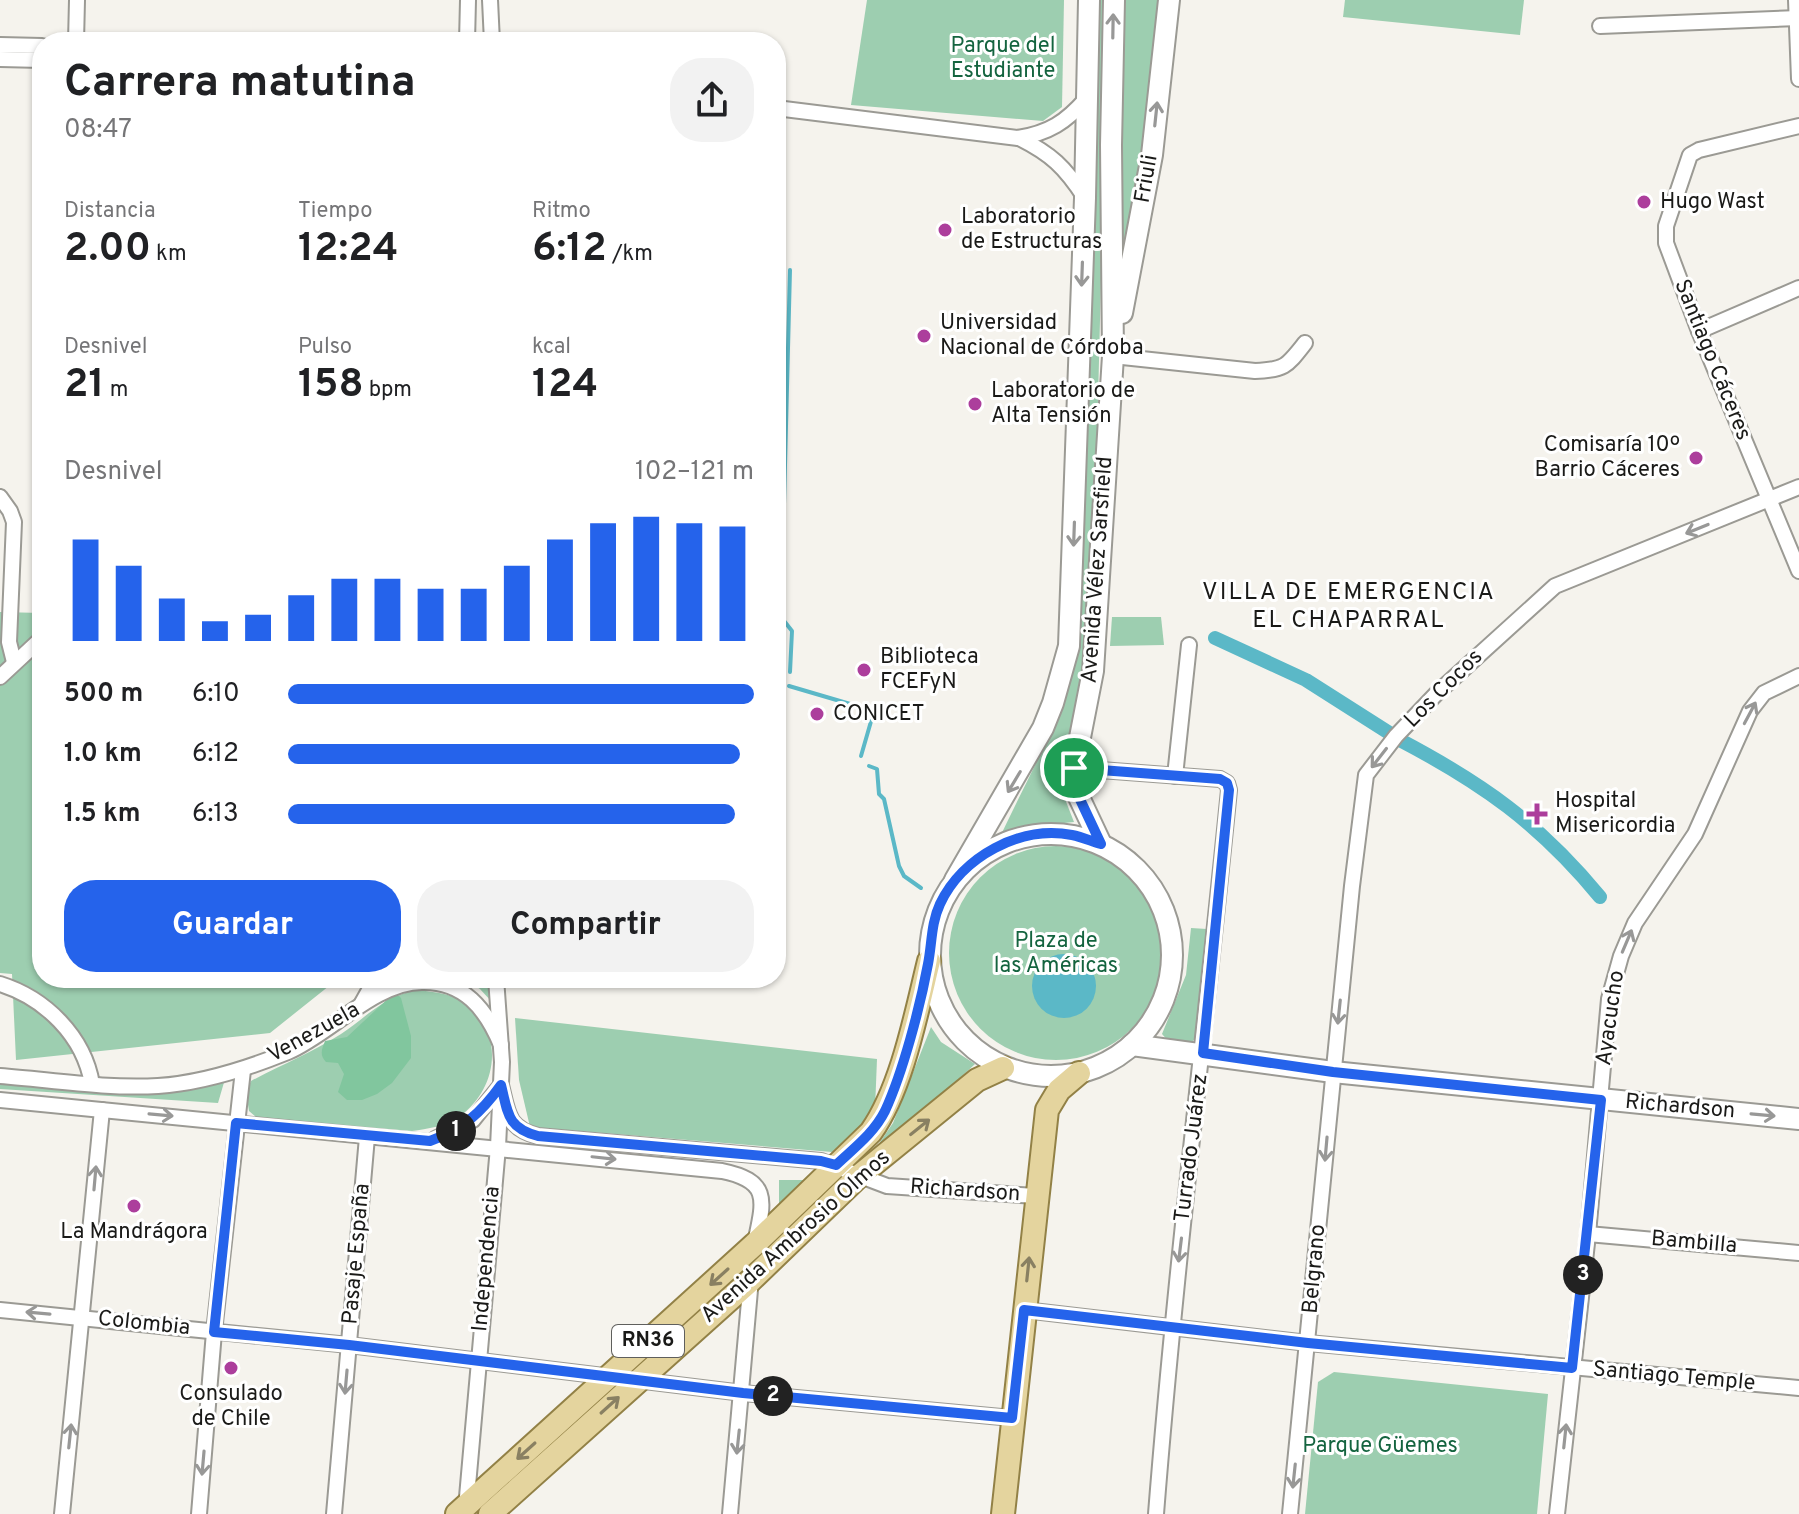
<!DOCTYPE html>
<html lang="es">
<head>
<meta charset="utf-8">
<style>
  :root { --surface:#fff; --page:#f2f2f2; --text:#202124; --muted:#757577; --accent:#2563eb }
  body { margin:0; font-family:Overpass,sans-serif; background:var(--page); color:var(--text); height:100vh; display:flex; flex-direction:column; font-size:30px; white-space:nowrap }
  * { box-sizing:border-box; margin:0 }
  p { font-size:26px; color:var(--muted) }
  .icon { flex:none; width:44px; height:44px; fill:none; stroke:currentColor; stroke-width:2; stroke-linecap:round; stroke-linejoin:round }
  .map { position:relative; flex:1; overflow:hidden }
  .details { position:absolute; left:32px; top:32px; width:754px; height:956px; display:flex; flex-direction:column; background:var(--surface); border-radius:32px; box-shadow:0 2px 6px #0004 }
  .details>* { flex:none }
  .pin { position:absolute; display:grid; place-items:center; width:68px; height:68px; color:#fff; margin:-34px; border:4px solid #fff; border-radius:50%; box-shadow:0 2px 8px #0007 }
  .km { position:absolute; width:40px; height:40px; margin:-20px; border-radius:50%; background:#222; color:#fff; font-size:22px; line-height:40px; text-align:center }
  .round { display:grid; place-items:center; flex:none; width:84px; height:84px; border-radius:32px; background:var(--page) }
  .headline { display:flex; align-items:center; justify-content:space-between; height:136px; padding:0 32px }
  h1 { font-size:44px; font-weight:700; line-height:60px }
  .figures { display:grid; grid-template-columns:repeat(3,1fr); gap:12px; height:136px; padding:8px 32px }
  .figures div { display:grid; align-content:center }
  .figures b { font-size:40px; font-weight:700 }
  .figures small { font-size:22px; font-weight:400 }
  .figures p { font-size:22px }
  .chart { height:224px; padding:16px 32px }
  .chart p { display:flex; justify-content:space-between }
  .chart svg { width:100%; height:144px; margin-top:8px; stroke:var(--accent); stroke-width:6 }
  .cta { display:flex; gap:16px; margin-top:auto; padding:16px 32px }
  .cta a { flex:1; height:92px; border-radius:32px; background:var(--accent); color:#fff; font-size:32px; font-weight:700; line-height:92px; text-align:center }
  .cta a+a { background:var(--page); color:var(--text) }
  ul { padding:0 32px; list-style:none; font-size:26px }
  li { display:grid; grid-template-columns:128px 96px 1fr; align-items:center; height:60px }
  li i { height:20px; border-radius:10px; background:var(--accent) }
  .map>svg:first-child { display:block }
  .green { fill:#9dceb0 }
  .forest { fill:#81c69e }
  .water { fill:#5bb8c7 }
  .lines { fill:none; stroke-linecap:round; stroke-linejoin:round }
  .stream { stroke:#5bb8c7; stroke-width:4 }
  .canal { stroke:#5bb8c7; stroke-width:14 }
  .street-casing { stroke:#9b9a94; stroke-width:18 }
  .secondary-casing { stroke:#9b9a94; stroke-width:24 }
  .primary-casing { stroke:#928146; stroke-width:26 }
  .street { stroke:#fff; stroke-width:14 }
  .secondary { stroke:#fff; stroke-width:20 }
  .primary { stroke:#e4d49e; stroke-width:22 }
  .oneway { stroke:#989897 }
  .oneway2 { stroke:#898062 }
  .route-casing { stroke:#fff; stroke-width:16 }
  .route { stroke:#2563eb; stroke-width:10 }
  .poi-dot { fill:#ac3e9c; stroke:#fff; stroke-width:3 }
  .labels { text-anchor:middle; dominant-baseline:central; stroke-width:6; stroke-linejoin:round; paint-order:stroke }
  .shield { fill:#fff; stroke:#5f5f5d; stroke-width:2 }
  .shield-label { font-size:20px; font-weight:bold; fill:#1a1a18 }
  .park-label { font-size:22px; fill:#14643f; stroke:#fff }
  .street-label { font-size:22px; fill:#1a1a18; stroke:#fff }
  .poi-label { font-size:22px; fill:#1a1a18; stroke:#fff; text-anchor:start }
  .neighbourhood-label { font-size:24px; letter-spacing:2px; fill:#1a1a18; stroke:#fff }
</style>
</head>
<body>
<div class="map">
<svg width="1799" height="1514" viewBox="0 0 1799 1514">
  <rect width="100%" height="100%" fill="#f5f3ed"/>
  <g class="green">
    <path d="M867 0H1064L1062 107 1043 121 851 105Z"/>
    <path d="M1097 0H1108L1092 641 1062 781 1063 794 1074 822 1035 826 999 839C1029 774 1068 710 1080 638Z"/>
    <path d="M1114 0H1169L1113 356Z"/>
    <path d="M1345 0H1524L1520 35 1343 17Z"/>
    <path d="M0 612 42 613V978H339L270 1033 16 1060 12 974 0 973Z"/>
    <path d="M1112 617H1161L1164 645 1110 646Z"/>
    <circle cx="1056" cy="953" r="107"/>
    <path d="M1191 928 1207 929 1199 1034 1191 1043H1170L1162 1034 1186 975Z"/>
    <path d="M462 978H488L491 1001 480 989Z"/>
    <path d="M417 990C435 992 456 994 470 1006 505 1038 496 1091 459 1117 446 1126 427 1129 412 1131L269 1119 256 1117 249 1111 246 1092 251 1081C281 1065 313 1052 341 1034 368 1016 384 996 417 990Z"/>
    <path d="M515 1018 877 1059 875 1109 861 1126 832 1152 530 1127 519 1080Z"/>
    <path d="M931 1027 941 1042 975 1064 880 1153 876 1148 893 1123Z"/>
    <path d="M225 1079 218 1103 0 1089V1080L140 1090Z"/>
    <path d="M779 1180H807L779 1208Z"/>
    <path d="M1334 1372 1548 1394 1537 1514H1305L1318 1382Z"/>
  </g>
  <path class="forest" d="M395 992 401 998 411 1036V1058L392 1083 377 1094 362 1100H347L338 1092 344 1074 338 1063 326 1062C319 1055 322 1049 325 1041L347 1037Z"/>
  <circle class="water" cx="1064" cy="986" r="32"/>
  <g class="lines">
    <g class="stream">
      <path d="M784 504 790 270"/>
      <path d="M784 518 781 617 792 631 790 672"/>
      <path d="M789 686 874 711 861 756"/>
      <path d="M869 766 877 769 879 794 884 799 899 866 904 876 921 888"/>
    </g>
    <g class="canal">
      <path d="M1215 638 1306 680 1394 736"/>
      <path d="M1398 739C1482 783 1539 823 1600 897"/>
    </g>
    <g class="street-casing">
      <g id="street">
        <path d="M490 0 492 42"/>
        <path d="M1796 0 1799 79"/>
        <path d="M1600 26 1799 18"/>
        <path d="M76 42 77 0"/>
        <path d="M467 42 468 0"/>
        <path d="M0 45 42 46"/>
        <path d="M0 59 42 60"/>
        <path d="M776 108 1018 138C1049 133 1066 122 1086 99"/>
        <path d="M1799 126 1699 150 1690 155 1666 226V243L1699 331 1799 571"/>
        <path d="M1019 138C1051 154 1065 167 1085 198"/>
        <path d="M1699 331 1799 288"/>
        <path d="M1113 356 1255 371C1285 370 1287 366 1305 343"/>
        <path d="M0 497 10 511 14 522 9 642 14 662"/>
        <path d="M0 677 42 638"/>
        <path d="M1074 768 1220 779 1227 783 1229 790C1205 1032 1175 1272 1156 1514"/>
        <path d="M1175 776 1189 645"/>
        <path d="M0 984C45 998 84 1036 92 1084"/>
        <path d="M362 1003 376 978"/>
        <path d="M0 1076C52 1080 106 1089 158 1086 203 1083 246 1069 288 1052 330 1034 375 982 422 982 464 981 486 1009 501 1045"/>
        <path d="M501 1085C508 1113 507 1128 538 1136L821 1161 887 1186 1036 1196"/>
        <path d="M0 1100 722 1171C771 1181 764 1201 755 1243"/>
        <path d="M435 1139 473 1120 501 1085"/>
        <path d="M1588 1234 1799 1253"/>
        <path d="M0 1310 349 1345 743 1393 1012 1418"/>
        <path d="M1024 1310 1308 1343 1799 1388"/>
        <path d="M466 1508 498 1147 502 1062 496 978"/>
        <path d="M62 1514 102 1110"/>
        <path d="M199 1514 214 1332 243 1070"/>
        <path d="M334 1514 367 1137"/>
        <path d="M730 1514 751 1279"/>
        <path d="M1290 1514 1352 886 1366 775 1396 736 1437 693 1555 586 1799 487"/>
        <path d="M1557 1514 1588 1234 1609 999 1621 956 1635 923 1695 834 1750 711 1764 693 1799 676"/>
      </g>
    </g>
    <g class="secondary-casing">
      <g id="secondary">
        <path d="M1122 313 1152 155 1169 0"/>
        <circle cx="1051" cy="955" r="121"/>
        <path d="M1101 844 1077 793 1074 768 1093 671 1113 356 1111 145 1114 0"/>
        <path d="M955 880 1043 728 1053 703 1069 646 1085 198 1089 0"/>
        <path d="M1132 1045 1333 1072 1799 1119"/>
      </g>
    </g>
    <g class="primary-casing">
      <g id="primary">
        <path d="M457 1514 755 1244 871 1132C902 1088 916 1014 929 961"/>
        <path d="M490 1514 751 1280 859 1176 977 1080 1003 1068"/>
        <path d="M1003 1514 1047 1110 1059 1090 1079 1073"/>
      </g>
    </g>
    <use href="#street" class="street"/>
    <use href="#secondary" class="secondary"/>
    <use href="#primary" class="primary"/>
  </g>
  <defs><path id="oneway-shaft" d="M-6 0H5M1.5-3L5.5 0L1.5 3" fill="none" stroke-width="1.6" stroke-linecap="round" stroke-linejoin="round" transform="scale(2)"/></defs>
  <g class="oneway">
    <use href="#oneway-shaft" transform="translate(1113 26) rotate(-89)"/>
    <use href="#oneway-shaft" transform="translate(1156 114) rotate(-84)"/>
    <use href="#oneway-shaft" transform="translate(1082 274) rotate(92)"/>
    <use href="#oneway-shaft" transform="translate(1697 529) rotate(158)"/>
    <use href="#oneway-shaft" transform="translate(1074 534) rotate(92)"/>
    <use href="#oneway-shaft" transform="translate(1750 713) rotate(-62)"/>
    <use href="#oneway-shaft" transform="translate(1379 758) rotate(128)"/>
    <use href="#oneway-shaft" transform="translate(1014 782) rotate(121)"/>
    <use href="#oneway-shaft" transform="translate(1627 941) rotate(-67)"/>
    <use href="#oneway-shaft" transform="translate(1339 1012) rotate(96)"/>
    <use href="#oneway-shaft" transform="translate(161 1115) rotate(5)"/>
    <use href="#oneway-shaft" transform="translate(1763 1115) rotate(5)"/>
    <use href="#oneway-shaft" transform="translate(1326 1149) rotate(95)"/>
    <use href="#oneway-shaft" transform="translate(604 1158) rotate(6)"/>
    <use href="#oneway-shaft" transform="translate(95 1178) rotate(-85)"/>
    <use href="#oneway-shaft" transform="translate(1180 1250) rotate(97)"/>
    <use href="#oneway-shaft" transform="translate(38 1313) rotate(-175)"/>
    <use href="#oneway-shaft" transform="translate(346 1382) rotate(95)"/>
    <use href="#oneway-shaft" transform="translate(70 1436) rotate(-84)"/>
    <use href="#oneway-shaft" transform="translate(1565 1436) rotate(-84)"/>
    <use href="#oneway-shaft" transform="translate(738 1442) rotate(96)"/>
    <use href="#oneway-shaft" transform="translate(203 1463) rotate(95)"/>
    <use href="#oneway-shaft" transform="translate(1294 1476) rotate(96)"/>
  </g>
  <g class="oneway2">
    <use href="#oneway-shaft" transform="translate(920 1127) rotate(-39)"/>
    <use href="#oneway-shaft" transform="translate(1028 1269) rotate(-84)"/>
    <use href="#oneway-shaft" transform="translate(719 1277) rotate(138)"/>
    <use href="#oneway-shaft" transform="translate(610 1405) rotate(-42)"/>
    <use href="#oneway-shaft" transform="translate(526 1451) rotate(138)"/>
  </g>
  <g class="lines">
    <g class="route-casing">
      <path id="route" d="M1074 768 1220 779 1227 783 1229 790 1203 1053 1333 1072 1601 1100 1572 1368 1308 1343 1024 1310 1012 1418 743 1393 349 1345 214 1332 236 1123 430 1141C463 1129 481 1113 501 1085 508 1113 507 1128 538 1136L821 1161 836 1165C854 1148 874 1133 885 1111 903 1072 920 1007 928 964 932 944 931 923 940 904 962 857 1020 825 1072 835 1082 837 1091 841 1101 844L1077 793Z"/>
    </g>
    <use href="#route" class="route"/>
  </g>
  <g class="poi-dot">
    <circle cx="1644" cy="202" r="8"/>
    <circle cx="945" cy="230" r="8"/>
    <circle cx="924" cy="336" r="8"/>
    <circle cx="975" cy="404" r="8"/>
    <circle cx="1696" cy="458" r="8"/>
    <circle cx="864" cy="670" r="8"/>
    <circle cx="817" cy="714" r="8"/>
    <path d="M1533 802h8v8h8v8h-8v8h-8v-8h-8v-8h8z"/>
    <circle cx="134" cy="1206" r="8"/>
    <circle cx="231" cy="1368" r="8"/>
  </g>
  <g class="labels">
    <rect class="shield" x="612" y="1325" width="72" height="32" rx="6"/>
    <g class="shield-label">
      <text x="648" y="1341">RN36</text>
    </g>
    <g class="park-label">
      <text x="1003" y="46">Parque del<tspan x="1003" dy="25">Estudiante</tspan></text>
      <text x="1056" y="941">Plaza de<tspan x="1056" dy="25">las Américas</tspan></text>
      <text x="1380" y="1446">Parque Güemes</text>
    </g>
    <g class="street-label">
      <text transform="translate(1147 179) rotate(-80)">Friuli</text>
      <text transform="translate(1712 360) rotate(68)">Santiago Cáceres</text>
      <text transform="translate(1098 570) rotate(-86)">Avenida Vélez Sarsfield</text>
      <text transform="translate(1444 689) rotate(-45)">Los Cocos</text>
      <text transform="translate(1611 1018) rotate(-82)">Ayacucho</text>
      <text transform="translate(314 1033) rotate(-29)">Venezuela</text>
      <text transform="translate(1680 1107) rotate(5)">Richardson</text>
      <text transform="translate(1192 1148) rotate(-83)">Turrado Juárez</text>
      <text transform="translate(965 1191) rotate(4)">Richardson</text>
      <text transform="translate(796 1237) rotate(-42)">Avenida Ambrosio Olmos</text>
      <text transform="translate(1694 1243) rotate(5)">Bambilla</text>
      <text transform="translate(357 1254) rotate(-85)">Pasaje España</text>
      <text transform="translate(487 1259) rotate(-85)">Independencia</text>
      <text transform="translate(1315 1269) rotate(-85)">Belgrano</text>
      <text transform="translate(144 1324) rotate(6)">Colombia</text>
      <text transform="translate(1674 1377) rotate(5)">Santiago Temple</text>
    </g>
    <g class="poi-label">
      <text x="1660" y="202">Hugo Wast</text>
      <text x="961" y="217">Laboratorio<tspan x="961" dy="25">de Estructuras</tspan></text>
      <text x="940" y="323">Universidad<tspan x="940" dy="25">Nacional de Córdoba</tspan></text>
      <text x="991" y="391">Laboratorio de<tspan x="991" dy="25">Alta Tensión</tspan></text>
      <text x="1680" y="445" text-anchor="end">Comisaría 10º<tspan x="1680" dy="25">Barrio Cáceres</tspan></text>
      <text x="880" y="657">Biblioteca<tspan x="880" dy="25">FCEFyN</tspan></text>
      <text x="833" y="714">CONICET</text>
      <text x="1555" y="801">Hospital<tspan x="1555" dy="25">Misericordia</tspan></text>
      <text x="134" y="1232" text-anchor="middle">La Mandrágora</text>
      <text x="231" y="1394" text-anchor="middle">Consulado<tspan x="231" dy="25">de Chile</tspan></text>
    </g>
    <g class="neighbourhood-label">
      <text x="1349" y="593">VILLA DE EMERGENCIA<tspan x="1349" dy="28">EL CHAPARRAL</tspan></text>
    </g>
  </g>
</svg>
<div class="pin" style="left:1074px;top:768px;background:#1e9e55"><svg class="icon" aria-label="arrive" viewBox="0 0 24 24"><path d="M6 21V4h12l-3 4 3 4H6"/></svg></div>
<b class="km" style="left:456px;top:1131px">1</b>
<b class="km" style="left:773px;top:1396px">2</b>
<b class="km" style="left:1583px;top:1275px">3</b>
<section class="details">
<div class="headline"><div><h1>Carrera matutina</h1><p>08:47</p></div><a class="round"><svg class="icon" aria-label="share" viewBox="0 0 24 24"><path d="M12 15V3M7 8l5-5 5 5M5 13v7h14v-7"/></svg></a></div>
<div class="figures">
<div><p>Distancia</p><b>2.00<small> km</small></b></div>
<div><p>Tiempo</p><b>12:24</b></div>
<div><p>Ritmo</p><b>6:12<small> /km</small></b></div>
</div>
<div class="figures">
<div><p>Desnivel</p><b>21<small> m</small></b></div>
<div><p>Pulso</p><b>158<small> bpm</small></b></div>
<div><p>kcal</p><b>124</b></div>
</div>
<div class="chart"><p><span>Desnivel</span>102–121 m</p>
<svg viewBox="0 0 160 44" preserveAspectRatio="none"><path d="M5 44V13M15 44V21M25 44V31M35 44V38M45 44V36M55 44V30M65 44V25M75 44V25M85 44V28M95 44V28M105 44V21M115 44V13M125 44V8M135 44V6M145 44V8M155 44V9"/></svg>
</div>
<ul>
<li><b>500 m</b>6:10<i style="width:100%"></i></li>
<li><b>1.0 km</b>6:12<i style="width:97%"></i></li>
<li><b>1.5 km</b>6:13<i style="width:96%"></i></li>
</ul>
<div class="cta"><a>Guardar</a><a>Compartir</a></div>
</section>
</div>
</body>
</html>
